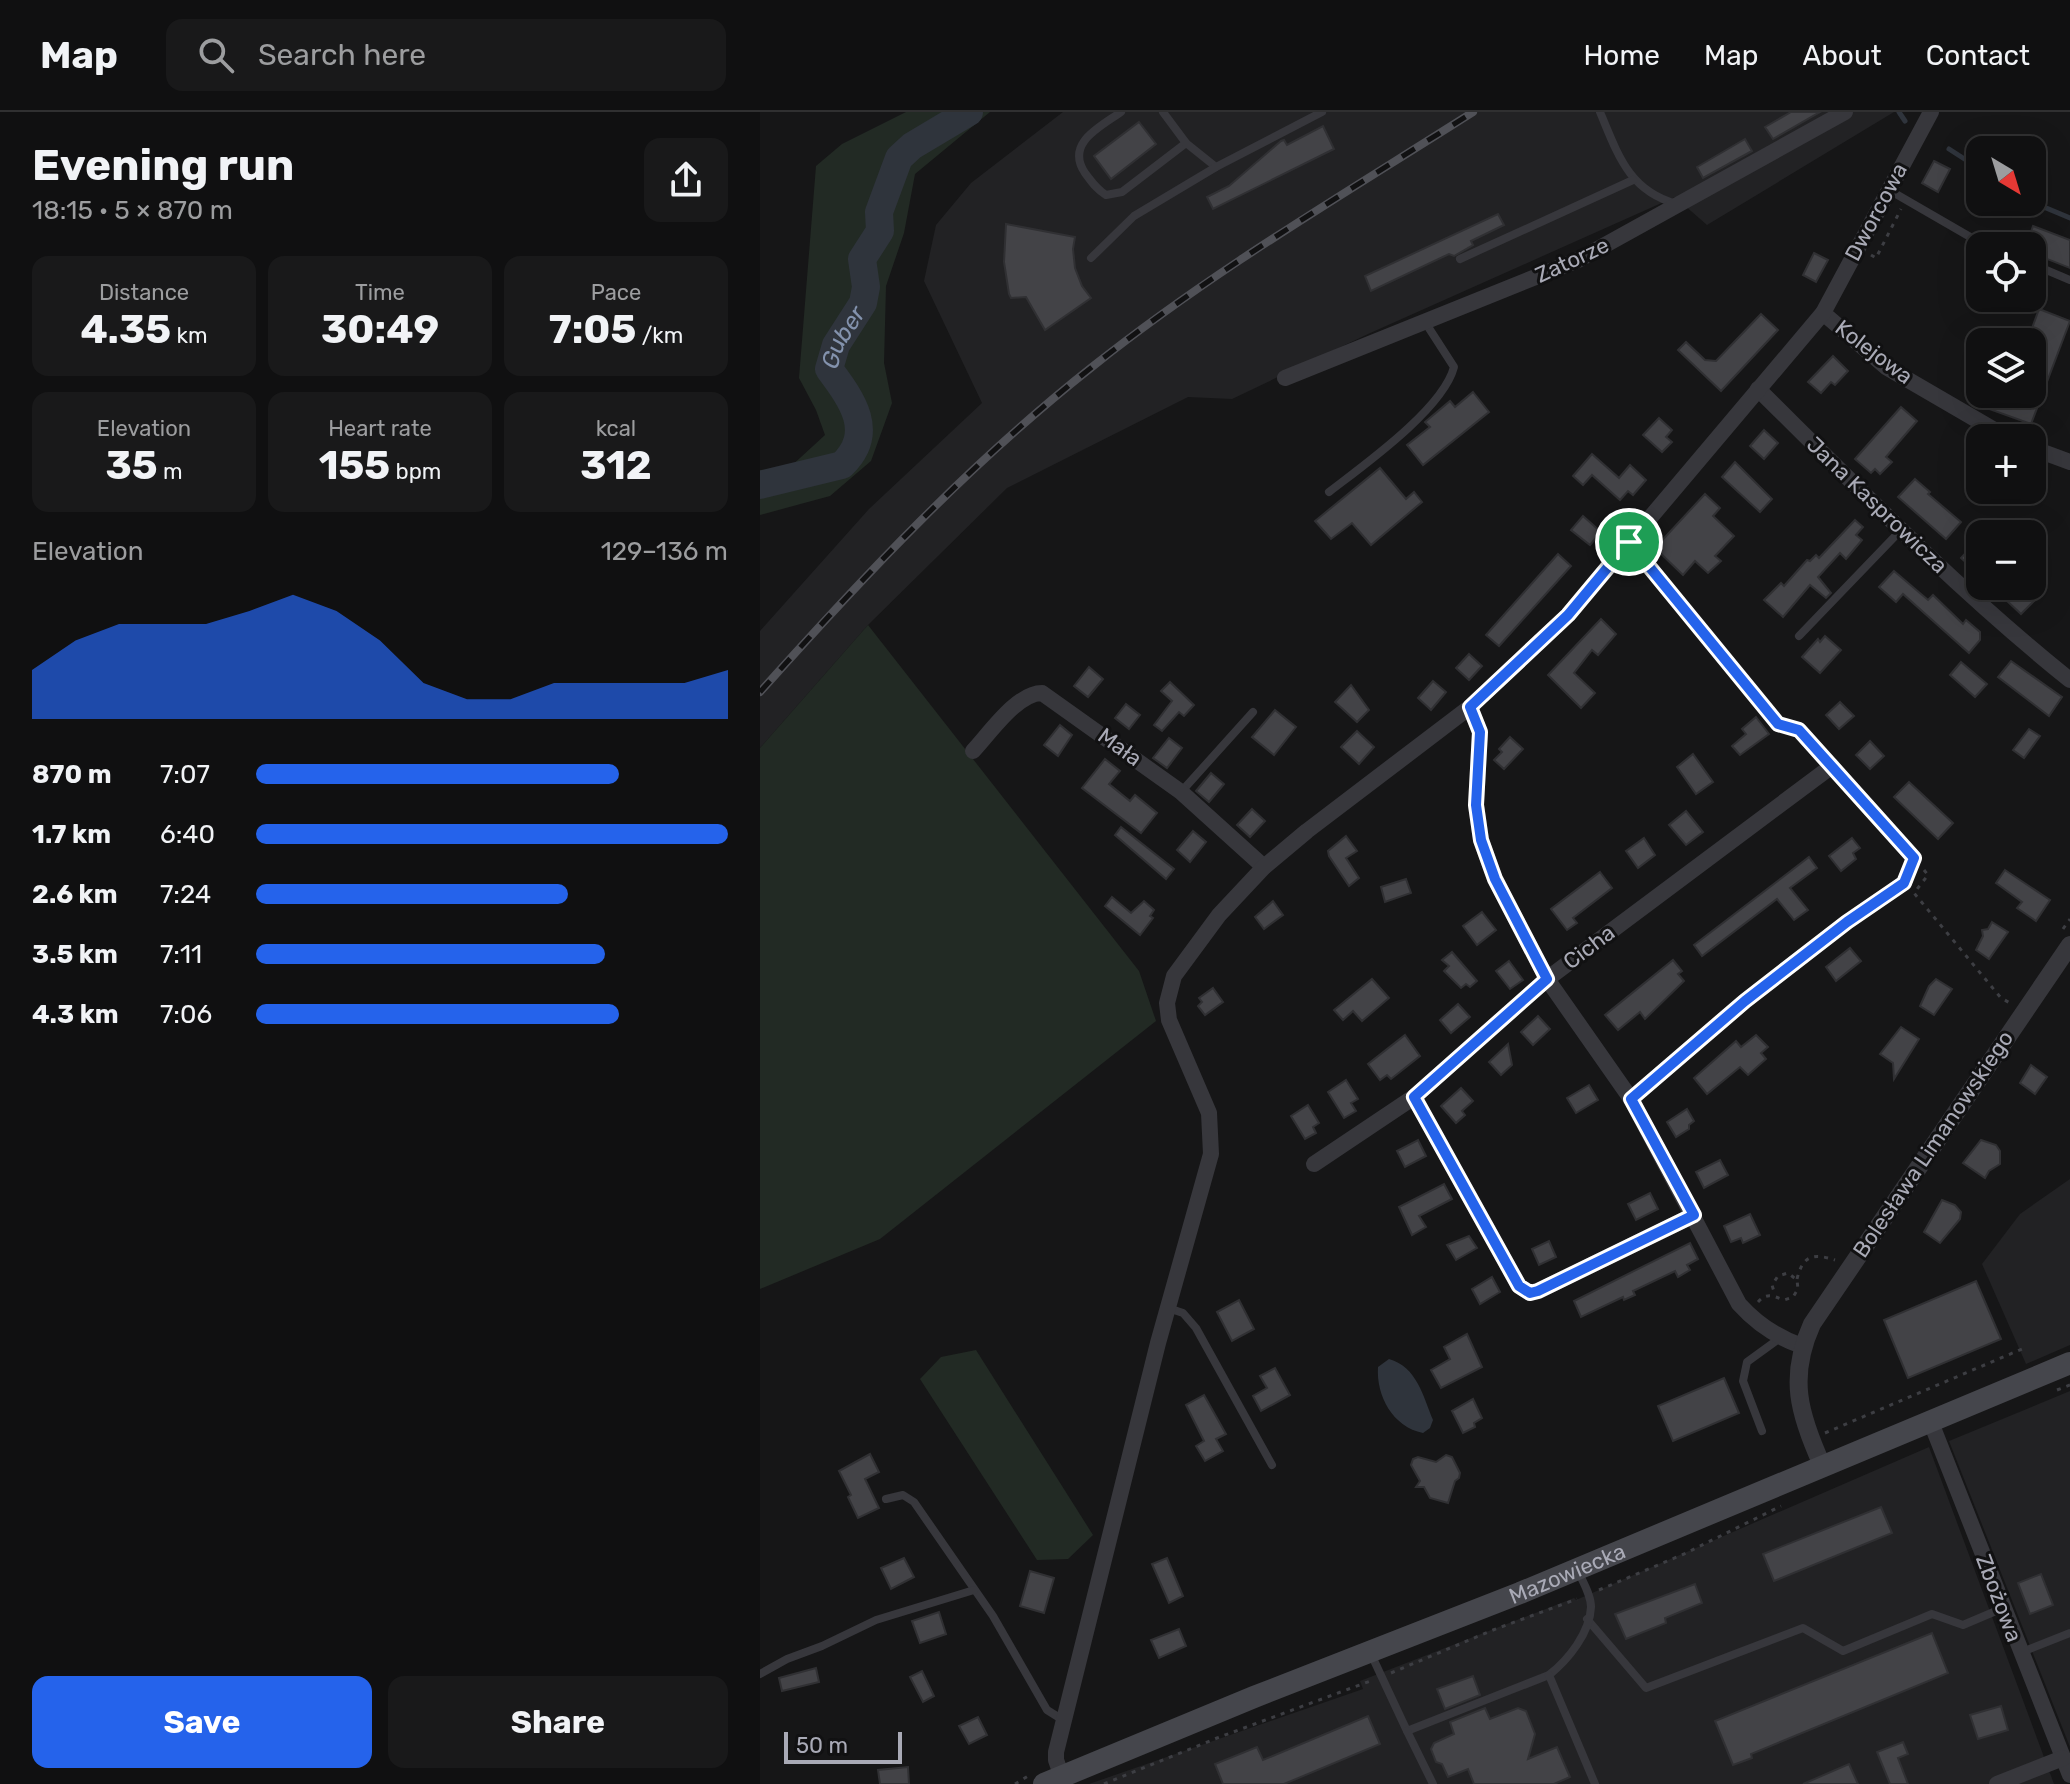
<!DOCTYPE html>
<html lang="en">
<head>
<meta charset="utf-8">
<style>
  :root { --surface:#101011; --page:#19191a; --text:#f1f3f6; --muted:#9c9d9f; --line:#303031; --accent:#2563eb }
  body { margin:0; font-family:Rubik,sans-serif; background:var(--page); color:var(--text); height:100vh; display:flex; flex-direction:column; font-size:30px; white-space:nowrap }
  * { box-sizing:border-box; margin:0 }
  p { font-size:26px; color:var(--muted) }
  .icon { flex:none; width:44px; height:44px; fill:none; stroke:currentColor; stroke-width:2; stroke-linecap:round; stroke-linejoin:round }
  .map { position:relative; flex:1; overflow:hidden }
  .sheet { display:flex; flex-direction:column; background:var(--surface); width:760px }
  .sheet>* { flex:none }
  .needle { width:52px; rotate:142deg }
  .controls { position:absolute; left:1206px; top:24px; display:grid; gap:16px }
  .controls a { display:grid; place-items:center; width:80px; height:80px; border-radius:16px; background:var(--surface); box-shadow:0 8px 32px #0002,0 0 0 2px var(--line); font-size:40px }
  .scale { position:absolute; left:24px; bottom:20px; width:118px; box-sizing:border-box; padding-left:8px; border:4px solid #a9aab6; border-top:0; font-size:22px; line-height:28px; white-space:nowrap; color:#a9aab6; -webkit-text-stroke:6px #111112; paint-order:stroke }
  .pin { position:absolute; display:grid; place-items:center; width:68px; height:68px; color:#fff; margin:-34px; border:4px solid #fff; border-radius:50%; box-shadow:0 2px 8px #0007 }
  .round { display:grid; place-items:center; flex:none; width:84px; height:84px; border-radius:16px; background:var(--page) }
  .headline { display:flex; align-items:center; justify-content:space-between; height:136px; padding:0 32px }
  h1 { font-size:44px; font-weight:700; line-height:60px }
  .figures { display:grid; grid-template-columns:repeat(3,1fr); gap:12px; height:136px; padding:8px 32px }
  .figures div { display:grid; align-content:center; border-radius:16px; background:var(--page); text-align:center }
  .figures b { font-size:40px; font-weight:700 }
  .figures small { font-size:22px; font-weight:400 }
  .figures p { font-size:22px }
  .chart { height:224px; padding:16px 32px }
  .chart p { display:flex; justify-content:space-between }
  .chart svg { width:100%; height:144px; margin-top:8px; fill:var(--accent); opacity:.7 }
  .action { display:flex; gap:16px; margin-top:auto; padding:16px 32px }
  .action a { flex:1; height:92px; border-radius:16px; background:var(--accent); color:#fff; font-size:32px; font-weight:700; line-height:92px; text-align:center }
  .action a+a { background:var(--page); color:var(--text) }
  ul { padding:0 32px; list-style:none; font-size:26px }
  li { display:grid; grid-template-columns:128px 96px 1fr; align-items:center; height:60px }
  li i { height:20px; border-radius:10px; background:var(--accent) }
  header { display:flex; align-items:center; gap:48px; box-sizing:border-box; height:112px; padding:0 40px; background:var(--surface); border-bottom:2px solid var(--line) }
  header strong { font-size:38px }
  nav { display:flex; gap:44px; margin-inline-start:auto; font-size:28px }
  .search { width:560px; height:72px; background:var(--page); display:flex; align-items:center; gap:20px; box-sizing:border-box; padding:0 28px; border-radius:16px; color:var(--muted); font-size:30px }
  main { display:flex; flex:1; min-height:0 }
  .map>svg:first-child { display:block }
  .built { fill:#222224 }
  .green { fill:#222a24 }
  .water { fill:#2f343c }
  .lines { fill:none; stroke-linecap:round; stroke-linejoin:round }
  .stream { stroke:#2f343c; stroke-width:5 }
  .river { stroke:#2f343c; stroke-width:28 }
  .building { fill:#434347; stroke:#303033; stroke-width:2 }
  .path { stroke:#3d3e43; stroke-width:3; stroke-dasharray:4 6; stroke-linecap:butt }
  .service { stroke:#37373c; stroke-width:8 }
  .minor { stroke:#37373c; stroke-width:16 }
  .tertiary { stroke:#37373c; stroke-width:18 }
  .secondary { stroke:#45464c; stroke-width:22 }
  .rail-casing { stroke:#505157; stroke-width:8 }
  .rail { stroke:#111112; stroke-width:5; stroke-dasharray:15; stroke-linecap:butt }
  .route-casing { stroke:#fff; stroke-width:16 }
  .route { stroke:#2563eb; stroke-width:10 }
  .labels { text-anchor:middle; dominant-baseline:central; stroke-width:6; stroke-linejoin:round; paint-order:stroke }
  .street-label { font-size:22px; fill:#a9aab6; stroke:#111112 }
  .water-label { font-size:24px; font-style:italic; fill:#8392ad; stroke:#111112 }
</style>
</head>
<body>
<header>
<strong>Map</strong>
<div class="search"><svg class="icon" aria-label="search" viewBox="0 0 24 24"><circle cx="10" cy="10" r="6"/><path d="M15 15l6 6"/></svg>Search here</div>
<nav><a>Home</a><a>Map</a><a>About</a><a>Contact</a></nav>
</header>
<main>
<section class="sheet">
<div class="headline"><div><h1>Evening run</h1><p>18:15 · 5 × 870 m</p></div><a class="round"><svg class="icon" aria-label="share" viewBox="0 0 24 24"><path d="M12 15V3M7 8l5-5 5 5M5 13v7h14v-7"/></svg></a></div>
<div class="figures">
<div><p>Distance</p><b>4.35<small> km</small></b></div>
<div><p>Time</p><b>30:49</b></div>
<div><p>Pace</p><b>7:05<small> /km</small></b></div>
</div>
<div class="figures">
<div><p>Elevation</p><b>35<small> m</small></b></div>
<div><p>Heart rate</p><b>155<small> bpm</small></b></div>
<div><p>kcal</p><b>312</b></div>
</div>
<div class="chart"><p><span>Elevation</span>129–136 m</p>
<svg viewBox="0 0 160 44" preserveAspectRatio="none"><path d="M0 44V29L10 20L20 15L30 15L40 15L50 11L60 6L70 11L80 20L90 33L100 38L110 38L120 33L130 33L140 33L150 33L160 29V44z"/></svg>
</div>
<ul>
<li><b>870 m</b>7:07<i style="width:77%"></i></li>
<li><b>1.7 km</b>6:40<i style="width:100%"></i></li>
<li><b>2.6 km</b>7:24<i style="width:66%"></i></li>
<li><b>3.5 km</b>7:11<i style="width:74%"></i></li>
<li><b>4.3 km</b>7:06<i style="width:77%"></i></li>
</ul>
<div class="action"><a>Save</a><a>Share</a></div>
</section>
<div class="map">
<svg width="1310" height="1672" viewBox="0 0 1310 1672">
  <rect width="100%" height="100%" fill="#161617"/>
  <g class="built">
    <path d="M303 0H1134L947 113 915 85 608 222 472 287 428 285 247 376 108 513 0 636V519L109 397 222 291 164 169 176 113 211 71Z"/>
    <path d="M1310 1067V1233L1266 1252 1222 1152 1260 1102Z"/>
    <path d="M1310 1279V1635L1189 1329Z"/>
    <path d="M1169 1335 1294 1672H329L603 1577 600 1569 814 1486 816 1488Z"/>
  </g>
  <g class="green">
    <path d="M146 0H230L155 62 144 121 126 174 124 251 132 291 111 349 70 384 0 403V358L28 357 65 323 56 298 39 266 56 54 82 32Z"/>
    <path d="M108 513 379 859 396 909 120 1127 0 1177V636Z"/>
    <path d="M216 1238 333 1423 308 1447 277 1448 160 1267 181 1245Z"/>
  </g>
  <path class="water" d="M629 1247C657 1255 663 1284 673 1308L670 1316 663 1321C633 1315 616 1284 618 1255Z"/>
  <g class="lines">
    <g class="stream">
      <path d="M1139 0 1145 9"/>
      <path d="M1189 37 1220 57"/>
      <path d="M1272 90 1310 106"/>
    </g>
    <path class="river" id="s1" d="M0 373 82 353C116 320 92 288 69 257L76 233 103 191 106 175 102 147 120 119 119 100 139 46 152 34 209 0"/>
  </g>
  <g class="building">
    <path d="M1031 0H1060L1013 27 1005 15Z"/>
    <path d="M379 10 396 32 351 67 334 44Z"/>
    <path d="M563 14 574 37 453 97 447 85 469 74 521 29 524 28 527 33Z"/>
    <path d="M985 27 992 39 943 66 937 55Z"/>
    <path d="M1174 49 1190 57 1178 80 1162 71Z"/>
    <path d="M738 102 744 113 711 129 713 133 694 144 689 142 611 179 605 164Z"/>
    <path d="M246 112 315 125 313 137 315 156 322 174 331 186 285 218 266 185 251 186 249 182 244 150Z"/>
    <path d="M1273 114 1310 128V156L1272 141V134H1266Z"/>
    <path d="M1054 141 1068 148 1056 170 1043 163Z"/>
    <path d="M1279 197 1310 209 1271 312 1218 293 1222 282H1272V230H1267Z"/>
    <path d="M1001 202 1018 218 961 279 918 238 926 230 945 248 956 249Z"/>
    <path d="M1073 244 1088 259 1075 273 1071 270 1061 281 1048 270Z"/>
    <path d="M713 280 729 300 663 353 647 333 670 315 665 310 690 289 695 295Z"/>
    <path d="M1141 295 1157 309 1126 345 1132 350 1120 362 1115 357 1111 361 1095 347Z"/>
    <path d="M899 306 912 318 906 325 912 330 902 340 883 323Z"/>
    <path d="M1004 318 1018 331 1004 347 990 334Z"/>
    <path d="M832 342 859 366 870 353 886 368 873 383 868 379 860 388 832 363 823 373 813 364Z"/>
    <path d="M975 350 1012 387 1000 400 962 365Z"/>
    <path d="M620 356 646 387 654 380 662 390 611 433 592 411 571 427 555 409Z"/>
    <path d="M1155 367 1170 380 1168 382 1201 410 1186 427 1138 385Z"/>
    <path d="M945 382 960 396 953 404 974 424 955 444 961 449 948 461 935 449 923 463 895 436Z"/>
    <path d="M823 404 841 420 830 433 811 418Z"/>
    <path d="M1095 408 1103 415 1096 423 1102 428 1086 447 1080 441 1058 465 1071 481 1066 486 1050 473 1023 505 1004 488 1021 471 1024 474 1047 448 1050 449 1056 443 1059 446Z"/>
    <path d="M1220 426V463L1201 446Z"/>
    <path d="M798 442 811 454 739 534 726 523Z"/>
    <path d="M1134 459 1168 488 1173 483 1203 512 1206 508 1220 520V528L1209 541 1143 482 1136 490 1119 475Z"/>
    <path d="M1260 474 1275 488 1261 502 1246 488Z"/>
    <path d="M841 507 856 522 838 543 832 538 814 561 835 581 821 596 788 563Z"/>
    <path d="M1065 524 1081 538 1060 561 1042 545 1058 527 1060 530Z"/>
    <path d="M709 542 722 554 709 568 696 556Z"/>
    <path d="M1251 549 1302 585 1289 604 1238 565Z"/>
    <path d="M1201 550 1227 572 1215 585 1190 563Z"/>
    <path d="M329 555 343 567 328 585 314 574Z"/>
    <path d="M673 569 686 580 671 598 658 586Z"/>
    <path d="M410 570 434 593 424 604 419 600 402 619 394 613 412 589 401 579Z"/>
    <path d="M591 573 609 598 597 610 575 590Z"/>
    <path d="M1080 590 1094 604 1079 617 1066 603Z"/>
    <path d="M366 592 380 603 369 617 355 606Z"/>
    <path d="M515 598 536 615 514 643 492 625Z"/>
    <path d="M996 605 1009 622 980 643 972 634 986 622 982 617Z"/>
    <path d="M300 613 312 623 298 644 284 633Z"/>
    <path d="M1269 617 1280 624 1264 646 1253 638Z"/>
    <path d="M597 619 614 635 599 652 581 635Z"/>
    <path d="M750 625 763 637 744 657 734 648 742 640 739 637Z"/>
    <path d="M409 626 422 636 407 656 393 646Z"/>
    <path d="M1110 629 1124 644 1110 657 1096 643Z"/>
    <path d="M933 642 953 670 936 682 917 655Z"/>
    <path d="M345 647 360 659 349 672 370 689 375 683 397 701 381 721 322 676Z"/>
    <path d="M451 661 464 672 449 690 436 679Z"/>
    <path d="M1149 670 1193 711 1178 727 1134 685Z"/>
    <path d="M492 697 505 709 490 725 477 713Z"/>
    <path d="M926 699 943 720 926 733 909 713Z"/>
    <path d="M361 715 414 757 406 767 355 723Z"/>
    <path d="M433 719 446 730 430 750 417 738Z"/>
    <path d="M586 724 597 739 586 746 599 766 589 774 569 744 568 739Z"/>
    <path d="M884 726 895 743 878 756 866 739Z"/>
    <path d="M1092 726 1100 736 1093 741 1096 747 1081 759 1069 744Z"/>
    <path d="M1049 745 1057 756 1030 776 1048 798 1034 808 1017 787 942 844 934 833Z"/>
    <path d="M1245 758 1290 788 1276 809 1257 796 1262 790 1236 771Z"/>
    <path d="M840 760 852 776 813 806 817 811 807 818 791 797Z"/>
    <path d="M646 767 651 781 625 790 621 775Z"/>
    <path d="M352 785 371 801 384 789 394 798 390 804 393 806 380 823 345 794Z"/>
    <path d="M513 789 523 803 504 817 495 805Z"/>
    <path d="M722 800 736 818 717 833 703 814Z"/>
    <path d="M1232 810 1248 820 1229 847 1216 838 1223 824 1222 818 1228 817Z"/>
    <path d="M1090 836 1101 849 1076 869 1066 855Z"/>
    <path d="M692 840 717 869 710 875 706 872 701 876 684 859 689 854 682 848Z"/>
    <path d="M913 848 922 859 918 862 924 869 885 907 880 900 858 918 845 903Z"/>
    <path d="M749 849 763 868 750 877 736 859Z"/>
    <path d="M612 867 629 886 602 909 593 899 583 908 574 898Z"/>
    <path d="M1176 867 1192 877 1174 903 1160 894 1169 874Z"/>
    <path d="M453 876 463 890 445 903 438 894 442 890 439 886Z"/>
    <path d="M698 892 710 905 691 921 680 908Z"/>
    <path d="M778 904 790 917 773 933 761 920Z"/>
    <path d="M1141 915 1159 927 1134 967 1133 951 1120 942Z"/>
    <path d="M645 923 660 944 631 967 627 963 620 968 608 952Z"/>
    <path d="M996 923 1008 935 1001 941 1006 947 988 963 980 955 947 982 934 966 976 929 981 935Z"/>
    <path d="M748 932 752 953 741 963 729 950Z"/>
    <path d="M1271 953 1287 965 1275 982 1260 971Z"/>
    <path d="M586 968 598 987 591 991 596 999 584 1006 568 980Z"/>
    <path d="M829 973 838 988 816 1001 807 986Z"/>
    <path d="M701 976 713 989 702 999 705 1003 696 1011 681 994Z"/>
    <path d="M548 993 559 1011 553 1015 556 1021 545 1027 531 1004Z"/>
    <path d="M927 997 934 1009 929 1013V1017L916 1025 907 1010Z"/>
    <path d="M658 1028 666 1044 645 1055 637 1039Z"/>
    <path d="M1221 1028 1236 1033 1240 1039V1052L1229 1059 1225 1066 1203 1051Z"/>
    <path d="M960 1048 968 1063 944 1076 936 1060Z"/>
    <path d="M684 1072 692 1087 659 1104 666 1115 652 1123 639 1095Z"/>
    <path d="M890 1081 898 1097 876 1108 868 1092Z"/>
    <path d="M1182 1088 1195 1093 1201 1100 1200 1107 1180 1131 1164 1120Z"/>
    <path d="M990 1102 1000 1123 983 1131 981 1126 971 1130 964 1114Z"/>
    <path d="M709 1124 717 1136 696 1148 687 1133Z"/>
    <path d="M789 1129 796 1145 779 1153 772 1137Z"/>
    <path d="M930 1131 938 1147 927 1153 930 1158 918 1165 915 1159 873 1179 875 1183 864 1188 863 1185 821 1205 814 1189Z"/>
    <path d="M732 1165 740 1180 720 1192 712 1177Z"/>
    <path d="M1216 1169 1241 1227 1148 1266 1124 1208Z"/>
    <path d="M479 1188 494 1217 472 1229 457 1200Z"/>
    <path d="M707 1222 722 1255 681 1276 671 1258 690 1247 684 1235Z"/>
    <path d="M515 1256 530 1283 501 1299 493 1284 507 1276 500 1264Z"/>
    <path d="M964 1266 979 1301 913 1329 898 1294Z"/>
    <path d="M444 1283 466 1322 456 1327 463 1339 445 1349 436 1334 444 1329 426 1293Z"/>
    <path d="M713 1287 722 1306 714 1311 715 1315 703 1321 692 1299Z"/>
    <path d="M110 1342 119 1360 105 1367 119 1396 98 1406 88 1385 91 1383 79 1359Z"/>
    <path d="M686 1343 692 1345 700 1361 699 1366 695 1369 688 1391 670 1386 664 1375H656L660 1369 651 1353 653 1347 658 1345 676 1350Z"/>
    <path d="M1121 1395 1132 1421 1014 1469 1003 1442Z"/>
    <path d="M144 1446 154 1465 131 1477 121 1456Z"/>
    <path d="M407 1446 423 1484 409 1491 392 1452Z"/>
    <path d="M270 1459 294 1466 284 1501 260 1494Z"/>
    <path d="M1281 1462 1293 1493 1270 1502 1258 1471Z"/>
    <path d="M935 1472 942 1491 905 1506 906 1511 866 1527 855 1502Z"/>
    <path d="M179 1500 186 1522 160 1531 152 1509Z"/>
    <path d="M419 1517 426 1534 399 1546 391 1528Z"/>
    <path d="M1172 1521 1188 1561 991 1642 992 1646 973 1653 955 1609Z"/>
    <path d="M56 1556 59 1570 22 1579 19 1566Z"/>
    <path d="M162 1559 174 1584 163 1590 150 1565Z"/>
    <path d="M713 1564 720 1583 685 1597 677 1577Z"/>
    <path d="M1241 1594 1248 1618 1218 1627 1210 1603Z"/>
    <path d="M725 1596 730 1607 758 1596 766 1599 775 1622 768 1647 797 1635 810 1665 794 1672H714L708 1657 688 1665 682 1652 676 1650 671 1637 674 1631 694 1622 690 1610Z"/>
    <path d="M608 1604 620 1632 524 1672H463L455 1652 497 1635 503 1648Z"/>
    <path d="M218 1605 227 1623 209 1632 199 1614Z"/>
    <path d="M1143 1630 1148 1642 1138 1646 1148 1672H1130L1117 1640Z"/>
    <path d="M1089 1652 1098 1672H1043Z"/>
    <path d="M148 1655 149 1672H120L118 1658Z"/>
  </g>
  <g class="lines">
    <g class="path">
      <path d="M1111 143 1116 146 1141 97"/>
      <path d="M879 442 1018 612 1026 615"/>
      <path d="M1164 758 1168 763 1154 781 1241 886 1250 891"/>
      <path d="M1100 801 1144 771 1149 761"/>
      <path d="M1303 817 1310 807"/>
      <path d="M1037 1167C1043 1143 1053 1141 1075 1148"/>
      <path d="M998 1190C1007 1180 1013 1184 1024 1188L1033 1185 1038 1177 1037 1168 1028 1161 1018 1164 1012 1173 1015 1183"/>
      <path d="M1297 1278 1310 1273"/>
      <path d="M1065 1321 1262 1237"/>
      <path d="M839 1478 924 1442 1021 1394"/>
      <path d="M631 1561 733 1518 817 1487"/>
      <path d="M255 1672 268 1664"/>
      <path d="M344 1672 457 1626 613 1568"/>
    </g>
    <g class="service">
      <path d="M361 0C340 15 305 31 325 61 332 70 336 77 346 83L362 80 426 31"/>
      <path d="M403 0 426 31 456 55"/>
      <path d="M840 0C858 43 869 79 917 92"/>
      <path d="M1129 78 1212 126 1230 134"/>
      <path d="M331 146 374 104 456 55 562 0"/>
      <path d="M700 147 873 68"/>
      <path d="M1272 152 1310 168"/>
      <path d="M569 380C604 353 683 297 694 255L665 210"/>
      <path d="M1039 524 1141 418"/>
      <path d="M421 680 493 600"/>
      <path d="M408 1196 423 1201 436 1216 512 1353"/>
      <path d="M1002 1319 983 1269 987 1250 1020 1226"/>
      <path d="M126 1387 143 1383 154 1390 233 1504 287 1598 303 1608"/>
      <path d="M827 1507 886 1576 1043 1516 1083 1539 1172 1502 1203 1513 1243 1496"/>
      <path d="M1262 1540 1310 1521"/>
      <path d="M611 1542 647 1619 789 1563C808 1548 830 1521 831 1495 831 1483 823 1470 818 1459"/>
      <path d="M0 1562 27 1547 62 1534 116 1508 214 1478"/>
      <path d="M789 1563 835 1672"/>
      <path d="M647 1619 673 1672"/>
    </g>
    <g class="minor">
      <path d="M1063 201 1126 255 1248 326"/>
      <path d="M525 266 818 148 1085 0"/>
      <path d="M998 277C1099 377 1199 479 1310 568"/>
      <path d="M1272 336 1310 350"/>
      <path d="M710 595 720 620 716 693 721 728 735 767 787 867 871 987 979 1192C997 1212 1016 1225 1042 1234"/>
      <path d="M1039 618 1154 746"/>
      <path d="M213 639C230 621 257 581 282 581L421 680 504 755"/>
      <path d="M654 985 759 1174 770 1181 778 1179 934 1103"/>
      <path d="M871 987 985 889 1087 810"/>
      <path d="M554 1052 654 985 787 867 1072 654"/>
      <path d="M1170 1308 1310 1663"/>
      <path d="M302 1665 296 1648V1640L398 1231 451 1042 449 1001 409 908 407 891 414 864 459 803 504 755 547 719 710 595 808 503 1063 201 1171 0"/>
      <path d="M1237 1672 1303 1646"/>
    </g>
    <path class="tertiary" d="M1062 1353C1039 1302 1028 1265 1052 1212L1310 833"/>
    <path class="secondary" id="s2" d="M284 1672 494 1585 760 1481 1310 1251"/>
    <g class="rail-casing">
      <path id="rail" d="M0 580C104 464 209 352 332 255 451 160 584 82 713 0"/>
    </g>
    <use href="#rail" class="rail"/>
  </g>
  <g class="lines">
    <g class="route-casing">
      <path id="route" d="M869 430 1018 612 1039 618 1154 746 1144 771 1087 810 985 889 871 987 934 1103 778 1179 770 1181 759 1174 654 985 787 867 735 767 721 728 716 693 720 620 710 595 808 503Z"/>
    </g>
    <use href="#route" class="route"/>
  </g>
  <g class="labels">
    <g class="street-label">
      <text transform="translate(1116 100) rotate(-62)">Dworcowa</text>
      <text transform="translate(812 148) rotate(-25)">Zatorze</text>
      <text transform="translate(1114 240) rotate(37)">Kolejowa</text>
      <text transform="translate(1117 393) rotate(44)">Jana Kasprowicza</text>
      <text transform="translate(360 635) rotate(36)">Mała</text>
      <text transform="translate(829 835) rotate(-37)">Cicha</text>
      <text transform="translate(1173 1032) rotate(-56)">Bolesława Limanowskiego</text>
      <text stroke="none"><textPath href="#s2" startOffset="564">Mazowiecka</textPath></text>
      <text transform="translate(1239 1486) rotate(69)">Zbożowa</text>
    </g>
    <g class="water-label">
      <text stroke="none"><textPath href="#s1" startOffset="228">Guber</textPath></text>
    </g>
  </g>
</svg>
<div class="controls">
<a><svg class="needle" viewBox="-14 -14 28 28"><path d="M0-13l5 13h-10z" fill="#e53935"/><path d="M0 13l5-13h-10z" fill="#9c9d9f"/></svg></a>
<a><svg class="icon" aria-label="locate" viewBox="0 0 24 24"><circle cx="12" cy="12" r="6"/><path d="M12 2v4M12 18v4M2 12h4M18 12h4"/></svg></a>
<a><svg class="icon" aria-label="layers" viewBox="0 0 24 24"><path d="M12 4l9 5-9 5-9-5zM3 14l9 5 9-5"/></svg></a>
<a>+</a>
<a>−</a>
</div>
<div class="scale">50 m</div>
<div class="pin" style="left:869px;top:430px;background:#1e9e55"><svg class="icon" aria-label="arrive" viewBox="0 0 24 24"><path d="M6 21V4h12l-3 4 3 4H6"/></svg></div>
</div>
</main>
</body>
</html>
